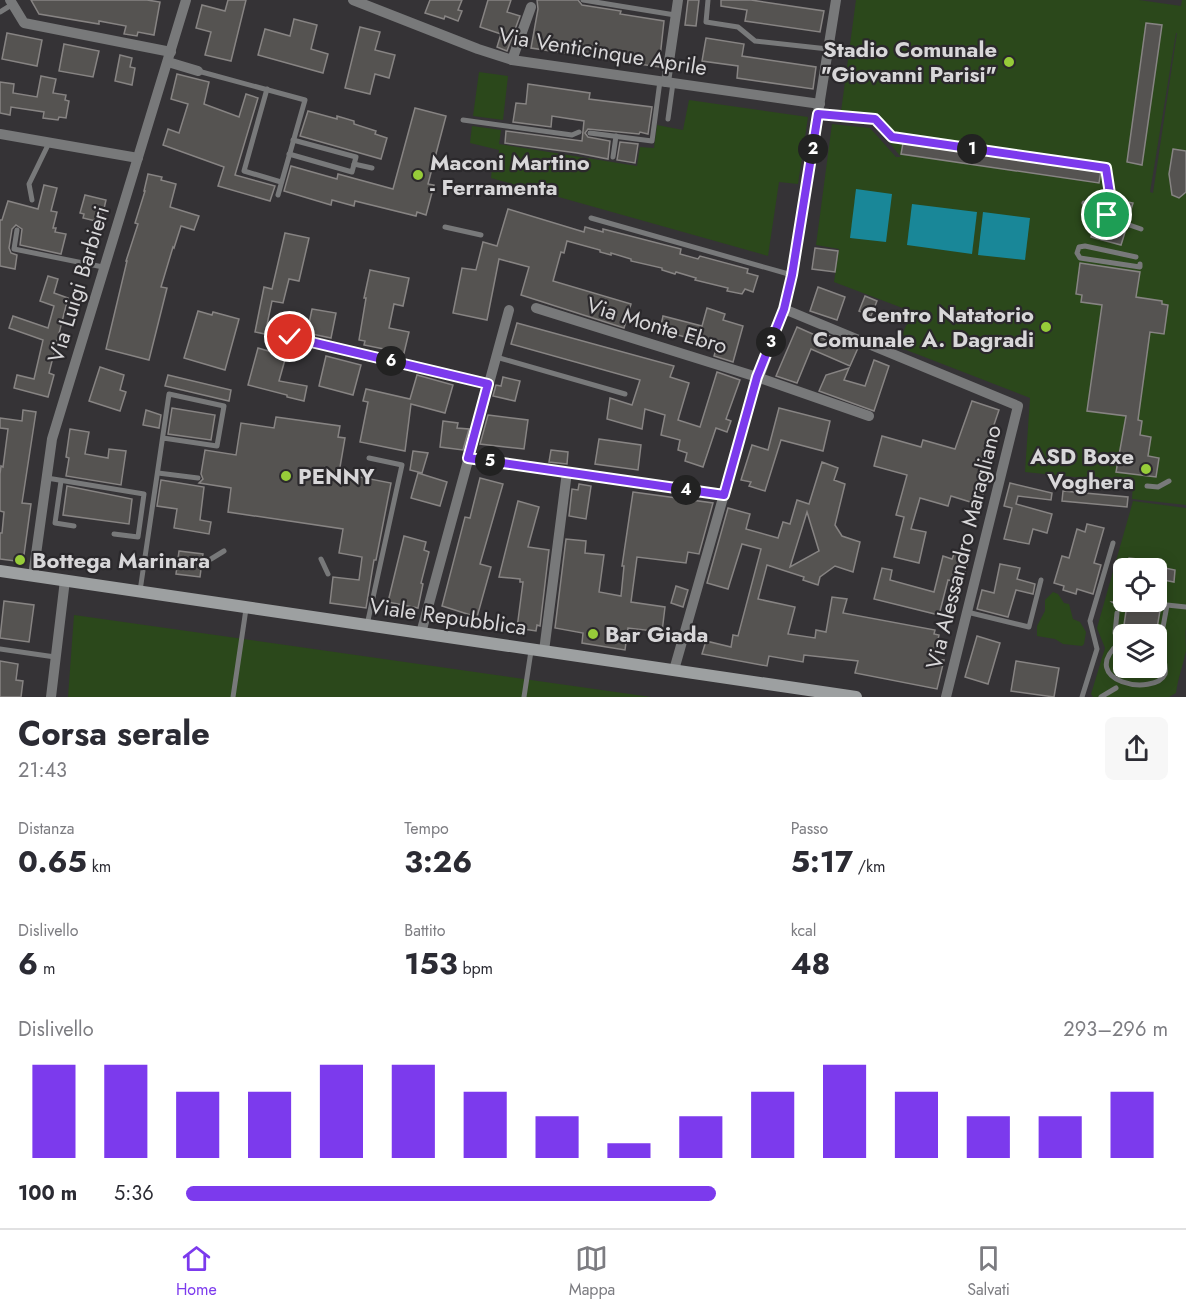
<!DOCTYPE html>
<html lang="it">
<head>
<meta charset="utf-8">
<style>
  :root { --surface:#fff; --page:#f7f7f7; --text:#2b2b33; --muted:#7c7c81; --line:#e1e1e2; --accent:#7c3aed }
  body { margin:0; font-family:Jost,sans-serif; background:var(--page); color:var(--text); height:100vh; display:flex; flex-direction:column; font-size:22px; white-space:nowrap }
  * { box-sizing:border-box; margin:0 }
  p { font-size:20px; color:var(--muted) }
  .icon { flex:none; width:33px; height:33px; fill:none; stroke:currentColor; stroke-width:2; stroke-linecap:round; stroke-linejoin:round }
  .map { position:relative; height:697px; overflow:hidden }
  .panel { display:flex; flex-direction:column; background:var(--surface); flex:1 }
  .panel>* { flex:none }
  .fabs { position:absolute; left:1113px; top:558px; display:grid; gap:12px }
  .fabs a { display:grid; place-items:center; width:54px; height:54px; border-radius:9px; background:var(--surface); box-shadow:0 3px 15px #0003; font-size:30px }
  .pin { position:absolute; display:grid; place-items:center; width:51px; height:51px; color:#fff; margin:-26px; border:3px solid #fff; border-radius:50%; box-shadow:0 2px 6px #0007 }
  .km { position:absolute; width:30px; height:30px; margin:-15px; border-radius:50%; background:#222; color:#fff; font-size:16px; line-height:30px; text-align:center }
  .round { display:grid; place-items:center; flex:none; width:63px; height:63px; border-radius:9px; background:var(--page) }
  .headline { display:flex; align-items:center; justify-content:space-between; height:102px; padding:0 18px }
  h1 { font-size:33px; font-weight:700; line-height:45px }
  .metrics { display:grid; grid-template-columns:repeat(3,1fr); gap:9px; height:102px; padding:6px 18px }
  .metrics div { display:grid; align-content:center }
  .metrics b { font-size:30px; font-weight:700 }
  .metrics small { font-size:16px; font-weight:400 }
  .metrics p { font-size:16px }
  .chart { height:168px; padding:12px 18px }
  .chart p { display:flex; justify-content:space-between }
  .chart svg { width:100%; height:108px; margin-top:6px; stroke:var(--accent); stroke-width:6 }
  ul { padding:0 18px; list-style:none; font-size:20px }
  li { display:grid; grid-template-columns:96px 72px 1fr; align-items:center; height:45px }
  li i { height:15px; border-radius:8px; background:var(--accent) }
  .menu { display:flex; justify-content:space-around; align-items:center; height:84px; border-top:2px solid var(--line); background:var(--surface); font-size:16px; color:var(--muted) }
  .menu a { display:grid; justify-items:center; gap:3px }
  .menu .current { color:var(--accent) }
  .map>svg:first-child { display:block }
  .green { fill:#2b481b; fill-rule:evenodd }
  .water { fill:#198798 }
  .building { fill:#555351; stroke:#878483; stroke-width:1.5; fill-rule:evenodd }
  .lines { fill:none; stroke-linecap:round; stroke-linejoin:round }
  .service { stroke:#78797a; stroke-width:5 }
  .minor { stroke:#78797a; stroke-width:10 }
  .secondary { stroke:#9da0a1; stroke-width:12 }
  .route-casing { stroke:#fff; stroke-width:12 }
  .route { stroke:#7c3aed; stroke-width:8 }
  .poi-dot { fill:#97cc39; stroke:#2b292c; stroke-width:2 }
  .labels { text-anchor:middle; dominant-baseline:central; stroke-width:4.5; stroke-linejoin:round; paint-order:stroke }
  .poi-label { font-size:22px; font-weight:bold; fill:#d8d7d9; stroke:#2b292c; text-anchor:start }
  .street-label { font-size:22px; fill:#d8d7d9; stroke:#2b292c }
</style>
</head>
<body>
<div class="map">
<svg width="1186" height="697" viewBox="0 0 1186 697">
  <rect width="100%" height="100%" fill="#353336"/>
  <g class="green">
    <path d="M856 0H1139L1181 6 1182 0H1186V505L1132 499 1133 483 1025 472 1030 398 896 346 913 312 834 282 839 249 816 245 832 124 870 128 896 157H901L875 125 840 119ZM1176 33H1177L1153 193 1150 192Z"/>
    <path d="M479 72 508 76 503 120 473 116Z"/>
    <path d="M689 100 808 117 798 184 779 182 768 256 491 178 492 169 497 170 499 150 470 143 472 126 501 130 499 144 637 166 640 147 654 148 657 125 683 130Z"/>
    <path d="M1133 501 1186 508V627C1185 636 1186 643 1186 651 1183 665 1178 678 1176 693L1169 697H1093L1091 694 1105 648 1097 628ZM1124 568H1156V602H1124ZM1124 634H1156V668H1124Z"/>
    <path d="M1053 592 1058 594 1064 603 1069 604 1073 619 1080 622 1086 632 1084 644 1082 646 1063 644 1055 639 1037 636V626L1045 611V600Z"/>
    <path d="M74 615 651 697H68Z"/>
  </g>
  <g class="water">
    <path d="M856 189 892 194 886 242 850 238Z"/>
    <path d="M912 204 977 212 972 254 907 245Z"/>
    <path d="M983 212 1030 218 1025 260 978 255Z"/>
  </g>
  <g class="building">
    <path d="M31 0H147L160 2 154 35 138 32 137 36 124 34 126 26 99 21V24L39 14Z"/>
    <path d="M228 0H246L231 61 205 55 211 32 196 28 202 5 225 11Z"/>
    <path d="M430 0H462L458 10 462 11 458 21 445 16 444 19 425 13Z"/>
    <path d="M488 0H511L507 12 520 16 507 51 497 47 501 34 480 27Z"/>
    <path d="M537 0H578L582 5 621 11 620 14 664 21 659 67 531 48 538 9Z"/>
    <path d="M688 0H699L696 26 685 25Z"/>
    <path d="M721 0H751L824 11 820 32 745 21 747 10 721 6Z"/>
    <path d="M294 19 317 25 311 49 328 54 323 73 258 55 265 29 290 36Z"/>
    <path d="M1146 23 1162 25 1142 165 1127 162Z"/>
    <path d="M360 27 380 32 375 50 395 55 389 78 375 74 370 94 345 88Z"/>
    <path d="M7 33 42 40 37 66 2 59Z"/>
    <path d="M706 38 744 44 742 56 816 67 813 89 737 78 738 66 702 61Z"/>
    <path d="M64 44 99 51 93 77 59 71Z"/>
    <path d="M120 55 132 58 130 67 135 68 132 85 115 81Z"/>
    <path d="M177 74 209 82 204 104 239 117 246 94 258 98 235 175 275 186 270 201 218 186 224 167 163 145 168 129 179 133 188 104 171 99Z"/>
    <path d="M41 76 56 79 53 93 66 95 65 100 69 101 66 118 59 117 58 120 43 118 44 112 11 107 10 115 0 113V82L14 84 13 93 37 97Z"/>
    <path d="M528 84 590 93 589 99 652 107 648 134 640 132 639 134 588 129 585 133 588 137 610 141 608 159 577 153 505 143 506 131 582 141 584 121 552 116 551 127 513 122 516 103 526 104Z"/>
    <path d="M415 108 446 116 428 184 434 185 426 215 417 212 416 216 355 201 354 206 332 200 331 205 284 191 291 166 337 179 338 174 393 189Z"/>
    <path d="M308 111 337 119V116L354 121V124L376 131 375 134 387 138 381 159 300 136Z"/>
    <path d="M620 142 638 144 635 163 617 160Z"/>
    <path d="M903 143 1101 171 1099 183 901 154Z"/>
    <path d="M1173 149 1186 151V192L1179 198 1172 195 1169 174Z"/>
    <path d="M148 174 162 177 161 180 176 184 170 207 199 216 194 230 181 226 174 248 173 247 161 287 167 288 149 360 106 349 127 261H126L138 224 135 223 145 191H144Z"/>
    <path d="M44 185 57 188 51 211 57 212 53 228H56L55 232 66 234 61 254 20 245 22 229 16 225 12 229 9 248 11 253 17 255 15 269 0 266V220H2L8 201 38 209Z"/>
    <path d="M85 195 106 200 103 213 99 211 96 221 83 218 84 214 80 213Z"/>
    <path d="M1123 201 1133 203 1128 219 1119 216Z"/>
    <path d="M508 209 584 232 585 227 603 232V229L681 249 680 254 698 259 700 256 748 269 747 273 758 276 753 292 745 289 742 294 727 291 728 288 695 280 696 278 676 272 675 274 662 270V268L631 261V259L611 253V255L600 252V250L567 241 564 253 561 252 553 281 631 304 624 328 521 295 529 267 499 259 487 320 453 313 462 268 476 270 483 242 497 246Z"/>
    <path d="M1095 225 1114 230 1116 225 1126 229 1121 245 1091 237Z"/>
    <path d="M285 233 309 238 299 281 289 279 283 303 272 301 265 334 255 332 264 287 272 289Z"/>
    <path d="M815 248 838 251 835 272 812 269Z"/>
    <path d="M1080 263 1140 272 1136 297 1162 301V304L1168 305 1164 334 1150 332 1138 420 1142 421 1140 435 1151 437 1148 456 1159 458 1156 477 1116 472 1126 416 1087 411 1102 305 1081 302 1082 295 1076 294Z"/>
    <path d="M370 270 409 278 403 306 394 304 389 328 409 332 404 353 364 345 365 341 359 340 366 298H364Z"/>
    <path d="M48 276 58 279 54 293 68 298 49 373 54 375 48 397 14 388 17 375 34 379 43 340 9 328 13 316 48 328 54 306 40 301Z"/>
    <path d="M818 287 845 297 837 320 810 311Z"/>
    <path d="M865 296 877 301 871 316 859 311Z"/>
    <path d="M707 308 725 314 723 320 743 326 733 362 714 356 717 346 660 330 663 316 702 326Z"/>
    <path d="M312 309 336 313 331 338 307 333Z"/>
    <path d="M198 311 212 315 213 312 239 319 225 370 184 358Z"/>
    <path d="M517 323 674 366 670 377 689 383 678 420 700 427 717 372 740 380 726 419 731 421 727 432 716 428 703 467 685 461 687 453 678 450 680 440 661 435 665 415 645 409 642 429 607 419 610 398 632 405 640 380 511 344Z"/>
    <path d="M797 327 826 340 828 335 858 348 850 366 811 349 797 383 776 376Z"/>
    <path d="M258 348 286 356 279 381 307 386 304 401 287 397V395L248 385Z"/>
    <path d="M326 356 361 365 353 395 319 386Z"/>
    <path d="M874 360 889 366 874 411 819 391 826 375 849 368 844 380 865 386Z"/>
    <path d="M100 367 124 375 120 390 126 392 120 411 89 401Z"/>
    <path d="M168 375 231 390 229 401 165 386Z"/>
    <path d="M417 375 453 385 445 413 411 404 405 451 360 442 368 402 363 401 366 389 410 399Z"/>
    <path d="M503 377 520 381 515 401 493 396 496 385 501 386Z"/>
    <path d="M972 401 999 410 980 466 990 469 980 505 951 496 948 506 920 498 911 529 926 532 919 563 894 557 904 517 896 515 907 475 874 466 882 436 921 447 923 440 955 449Z"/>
    <path d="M172 408 215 415 211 440 168 434Z"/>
    <path d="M779 408 830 421 823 451 781 440 765 491 749 486 751 482 741 480 752 445 768 450Z"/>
    <path d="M23 410 36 412 22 503 31 504 23 562 0 559V533H2L4 512 0 511V474L1 466 3 467 8 429 0 428V418L22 421Z"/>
    <path d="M146 410 161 415 159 428 143 425Z"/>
    <path d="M488 415 528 420 524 449 480 444Z"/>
    <path d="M276 417 340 426 338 437 345 438 339 473 391 483 376 560H374L366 608 330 603 333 577 359 580 362 557 339 553 343 529 228 512 231 488 199 483 203 479 201 474 205 450 236 455 241 423 274 428Z"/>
    <path d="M443 421 458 423 457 428 469 429 463 450 440 447Z"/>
    <path d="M70 429 89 432 85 454 108 458 109 449 126 451 121 485 66 476 69 458 66 457Z"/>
    <path d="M599 439 641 445 638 470 595 464Z"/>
    <path d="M551 450 568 452 567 464 549 462Z"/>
    <path d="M413 451 428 453 422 473 410 470Z"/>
    <path d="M822 462 838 468 834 480 845 484 835 525 842 536 860 542 853 572 835 566 820 577 818 585 803 580 804 577 767 565 758 599 795 607 788 634 815 638 816 630 826 632 832 597 847 599 843 613 935 630 934 634 939 635 934 659 944 660 937 689 855 673 858 661 804 655 803 662 769 656 767 666 702 654 706 641 731 647 733 635 738 636 761 549 742 544 728 589 707 583 728 508 750 514 746 529 778 538 783 522 790 524 797 500 809 504ZM807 512 819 551 790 567Z"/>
    <path d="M418 473 447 482 440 506 411 498Z"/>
    <path d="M480 478 503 484 480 564 491 567 477 617 442 606 465 517 470 518Z"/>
    <path d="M161 480 204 487 200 520 211 522 209 534 174 528 177 509 157 506Z"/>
    <path d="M1010 483 1052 493 1051 500 1018 496 1016 504 1052 514 1047 533 1033 529 1029 544 1004 539 1012 508 1004 506Z"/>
    <path d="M579 484 591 486 586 519 569 516 572 489 578 490Z"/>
    <path d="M67 486 132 499 129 524 63 515Z"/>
    <path d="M1063 491 1128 497 1127 507 1062 501Z"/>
    <path d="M633 492 713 503 699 554 688 552 686 563 637 557 631 602 665 607 662 632 628 628 625 650 582 643 583 633 555 628 566 539 586 541 585 553 604 555 599 592 621 596 624 566H622Z"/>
    <path d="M518 501 539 507 528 547 549 550 540 626 537 625 536 631 517 628 523 582H520V579L499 577Z"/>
    <path d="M1087 524 1104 528 1094 563 1101 565 1093 594 1077 589 1076 594 1063 590 1064 586 1054 583 1062 556 1069 558 1077 529 1085 532Z"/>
    <path d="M404 536 426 542 424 550 429 552 421 583 423 584 418 608 388 602Z"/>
    <path d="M179 551 203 554 200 577 176 574Z"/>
    <path d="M954 554 969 558 962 583 948 580 939 615 874 599 882 568 892 570 890 580 934 592 943 556 952 559Z"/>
    <path d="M1129 558 1162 562V568H1127Z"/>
    <path d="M1000 564 1020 568 1017 579 1035 584 1033 594 1016 590 1008 617 977 609 982 590 994 593Z"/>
    <path d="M1165 568 1175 570 1174 582 1163 580Z"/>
    <path d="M676 586 688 590 683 607 671 603Z"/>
    <path d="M4 601 34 605 29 642 0 638Z"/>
    <path d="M1112 602H1136L1161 605 1156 634H1134L1123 632 1126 611Z"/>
    <path d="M977 636 1000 643 988 684 965 677Z"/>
    <path d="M0 661 18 664 16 680 23 681 21 697H0Z"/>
    <path d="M1016 661 1059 668 1054 697 1011 691Z"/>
  </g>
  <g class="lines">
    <g class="service">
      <path d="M583 0 675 15"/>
      <path d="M708 0 706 22 738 27 755 41 828 49"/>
      <path d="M0 12 13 4"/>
      <path d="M198 71 305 100 278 195"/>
      <path d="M267 89 244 171 281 182"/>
      <path d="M818 114 875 119 892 137 1106 167 1115 220 1141 229"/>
      <path d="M668 119 673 83"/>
      <path d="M463 120 572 135 579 132"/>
      <path d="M590 133 652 141 660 81"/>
      <path d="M289 154 352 172 356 157 293 140"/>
      <path d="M613 157 616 136"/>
      <path d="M354 164 372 168"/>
      <path d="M32 200 29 184 49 143"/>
      <path d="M1084 203 1115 220"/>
      <path d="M591 218 792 275"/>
      <path d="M445 227 481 235"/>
      <path d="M17 230 14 249 103 267"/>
      <path d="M1136 257 1085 246 1079 247 1077 253 1080 258 1140 267V264"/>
      <path d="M496 357 625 394"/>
      <path d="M158 473 198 478"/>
      <path d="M47 478 144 494 138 537 114 534"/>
      <path d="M61 481 55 523 74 526"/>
      <path d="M1147 486 1158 487 1169 481"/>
      <path d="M211 559 224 551"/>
      <path d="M321 559 328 574"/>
      <path d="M140 591 169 394 224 406 217 446 163 438"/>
      <path d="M967 612 1029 627 1041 580"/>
      <path d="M1117 613 1115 633 1119 643"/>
      <path d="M367 625 402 465 369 458"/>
      <path d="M1124 643H1119C1076 682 1155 697 1165 674 1167 663 1161 655 1161 646 1161 633 1165 618 1167 605L1186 607"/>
      <path d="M0 649 55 657"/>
      <path d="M233 697 246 609"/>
      <path d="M524 697 531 651"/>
      <path d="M1082 697 1097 649 1090 621 1113 543"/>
      <path d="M1101 697 1116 688"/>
    </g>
    <g class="minor">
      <path d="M10 0 24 23 171 52"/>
      <path d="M353 0 478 49 512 60 820 104"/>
      <path d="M512 60 531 7"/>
      <path d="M168 62 198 71"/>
      <path d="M666 82 678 0"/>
      <path d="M0 134 138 158"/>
      <path d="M536 308 757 377 869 416"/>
      <path d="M784 309 1018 406 946 697"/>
      <path d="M291 330 289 337 488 384"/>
      <path d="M468 458 724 495"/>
      <path d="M33 576 52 439 186 0"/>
      <path d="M421 633 509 310"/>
      <path d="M544 651 567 472"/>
      <path d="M674 670 752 396 784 309 792 275 836 0"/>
      <path d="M51 697 65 580"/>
    </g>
    <path class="secondary" d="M0 571 856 697"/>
  </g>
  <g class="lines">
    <g class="route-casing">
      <path id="route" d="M290 337 488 384 468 458 724 495 757 377 784 309 792 275 818 114 875 119 892 137 1106 168 1114 220 1107 215"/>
    </g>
    <use href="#route" class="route"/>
  </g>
  <g class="poi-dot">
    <circle cx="1009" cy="62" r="6"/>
    <circle cx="418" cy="175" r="6"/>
    <circle cx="1046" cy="327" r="6"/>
    <circle cx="1146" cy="469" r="6"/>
    <circle cx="286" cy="476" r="6"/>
    <circle cx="20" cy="560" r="6"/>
    <circle cx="593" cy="634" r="6"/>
  </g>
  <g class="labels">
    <g class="poi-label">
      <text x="997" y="49" text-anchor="end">Stadio Comunale<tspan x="997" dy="25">"Giovanni Parisi"</tspan></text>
      <text x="430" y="162">Maconi Martino<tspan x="430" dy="25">- Ferramenta</tspan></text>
      <text x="1034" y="314" text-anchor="end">Centro Natatorio<tspan x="1034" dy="25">Comunale A. Dagradi</tspan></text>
      <text x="1134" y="456" text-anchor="end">ASD Boxe<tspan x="1134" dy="25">Voghera</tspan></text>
      <text x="298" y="476">PENNY</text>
      <text x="32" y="560">Bottega Marinara</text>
      <text x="605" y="634">Bar Giada</text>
    </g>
    <g class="street-label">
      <text transform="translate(603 51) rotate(9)">Via Venticinque Aprile</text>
      <text transform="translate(78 284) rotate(-73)">Via Luigi Barbieri</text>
      <text transform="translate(657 325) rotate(17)">Via Monte Ebro</text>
      <text transform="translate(963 547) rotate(-76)">Via Alessandro Maragliano</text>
      <text transform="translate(448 616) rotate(8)">Viale Repubblica</text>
    </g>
  </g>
</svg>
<div class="fabs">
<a><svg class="icon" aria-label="locate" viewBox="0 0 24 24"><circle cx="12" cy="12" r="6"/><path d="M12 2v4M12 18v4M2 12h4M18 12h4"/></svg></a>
<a><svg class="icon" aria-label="layers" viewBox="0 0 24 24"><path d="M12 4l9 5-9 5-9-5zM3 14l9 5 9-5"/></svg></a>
</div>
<div class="pin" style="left:1107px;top:215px;background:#1e9e55"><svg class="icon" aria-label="arrive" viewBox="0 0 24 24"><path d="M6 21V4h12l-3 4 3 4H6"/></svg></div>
<div class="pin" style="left:290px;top:337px;background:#d93025"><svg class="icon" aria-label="check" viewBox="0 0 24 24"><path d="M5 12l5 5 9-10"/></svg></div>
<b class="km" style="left:972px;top:149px">1</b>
<b class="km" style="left:813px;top:149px">2</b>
<b class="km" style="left:771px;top:342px">3</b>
<b class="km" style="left:686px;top:490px">4</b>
<b class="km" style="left:490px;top:461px">5</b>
<b class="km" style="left:391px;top:361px">6</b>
</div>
<section class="panel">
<div class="headline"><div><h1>Corsa serale</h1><p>21:43</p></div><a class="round"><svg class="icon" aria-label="share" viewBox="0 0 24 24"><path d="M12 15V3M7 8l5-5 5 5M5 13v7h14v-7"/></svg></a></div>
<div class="metrics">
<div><p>Distanza</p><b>0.65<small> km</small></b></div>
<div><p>Tempo</p><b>3:26</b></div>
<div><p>Passo</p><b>5:17<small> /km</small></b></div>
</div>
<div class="metrics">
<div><p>Dislivello</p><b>6<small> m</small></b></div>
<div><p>Battito</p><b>153<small> bpm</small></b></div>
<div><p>kcal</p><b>48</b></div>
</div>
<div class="chart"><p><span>Dislivello</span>293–296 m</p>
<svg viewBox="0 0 160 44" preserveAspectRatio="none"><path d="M5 44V6M15 44V6M25 44V17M35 44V17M45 44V6M55 44V6M65 44V17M75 44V27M85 44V38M95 44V27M105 44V17M115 44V6M125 44V17M135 44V27M145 44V27M155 44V17"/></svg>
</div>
<ul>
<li><b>100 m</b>5:36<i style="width:54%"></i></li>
</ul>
</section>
<nav class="menu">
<a class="current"><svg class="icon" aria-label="home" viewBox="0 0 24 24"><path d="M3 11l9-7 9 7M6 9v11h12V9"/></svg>Home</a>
<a><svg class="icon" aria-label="map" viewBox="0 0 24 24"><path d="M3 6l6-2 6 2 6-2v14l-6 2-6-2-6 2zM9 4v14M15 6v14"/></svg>Mappa</a>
<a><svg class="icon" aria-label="saved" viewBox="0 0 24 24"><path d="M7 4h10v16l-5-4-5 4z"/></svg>Salvati</a>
</nav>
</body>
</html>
